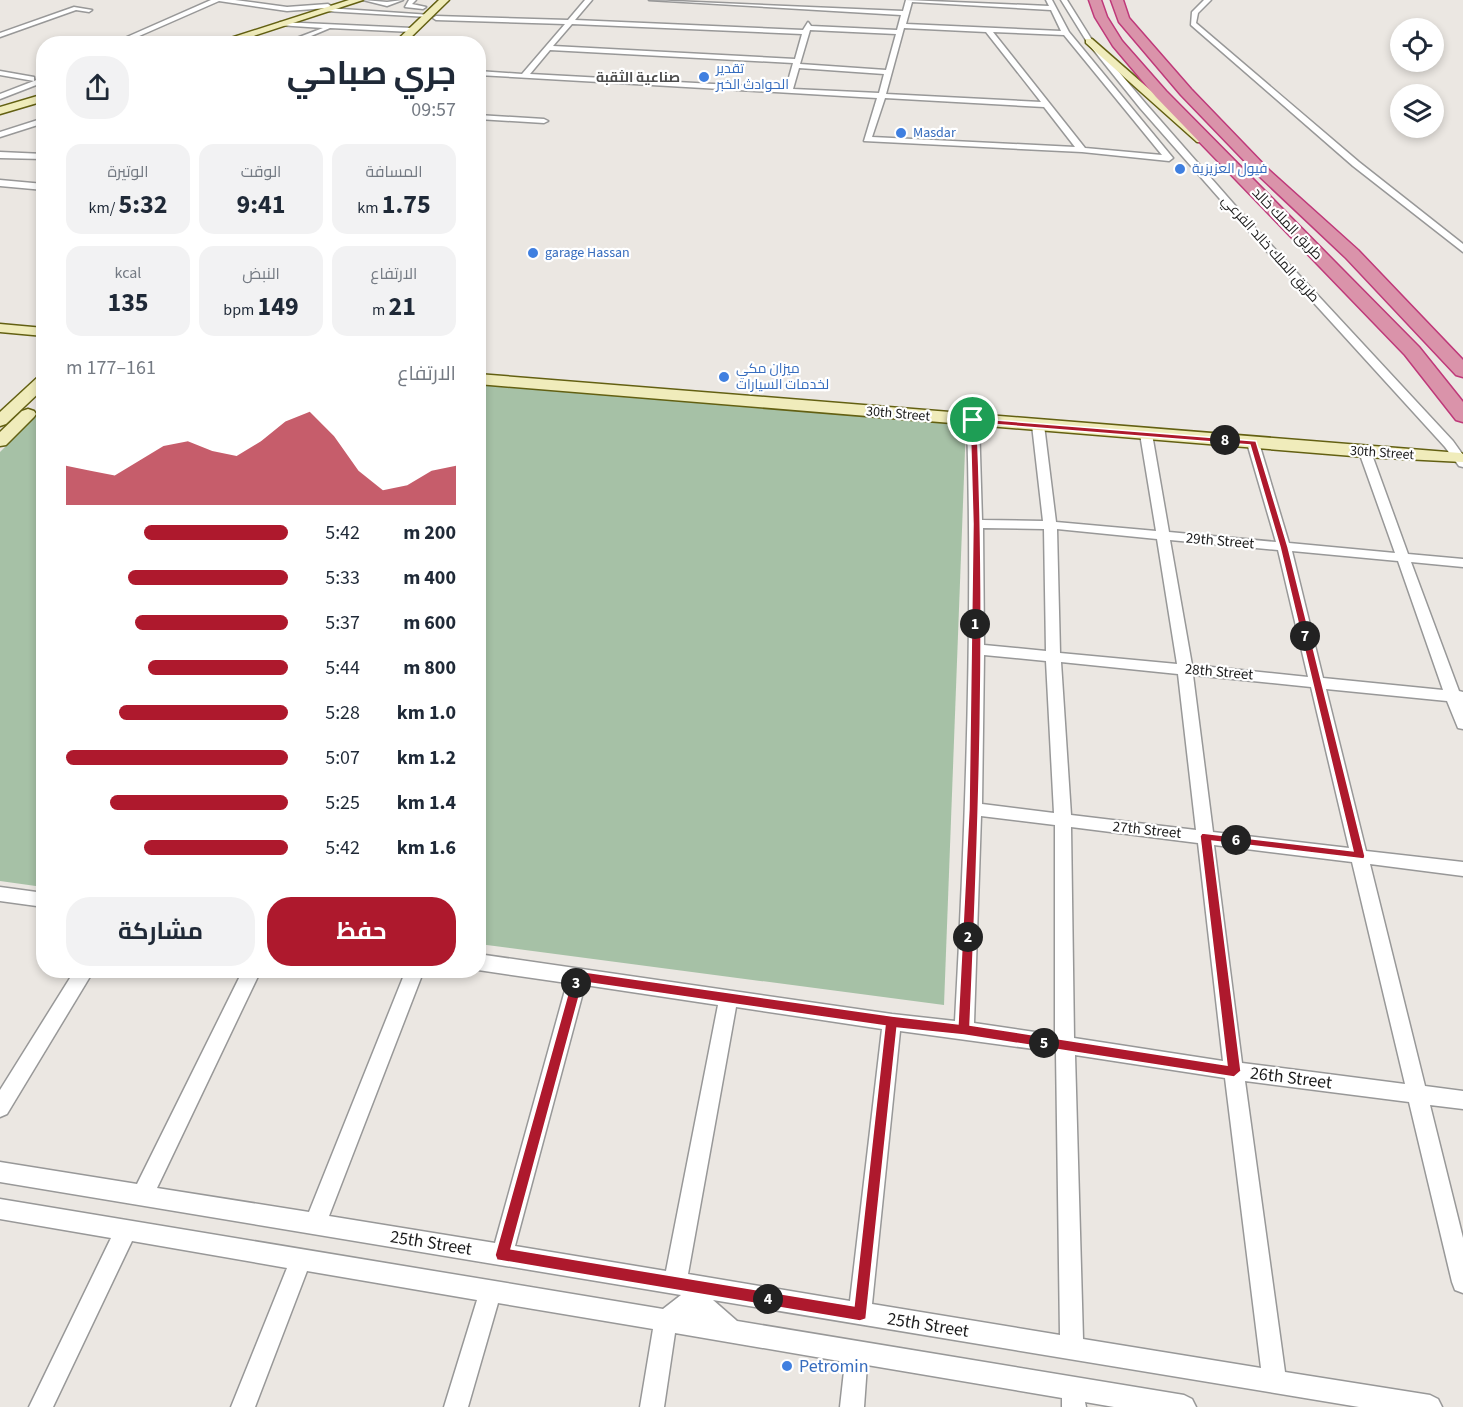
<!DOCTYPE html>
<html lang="ar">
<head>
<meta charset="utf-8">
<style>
  :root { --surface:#fff; --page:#f2f2f3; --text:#1f2937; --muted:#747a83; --accent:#ae192d }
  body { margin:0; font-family:"Source Sans 3",Cairo,sans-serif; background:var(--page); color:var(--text); direction:rtl; height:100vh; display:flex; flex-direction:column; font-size:22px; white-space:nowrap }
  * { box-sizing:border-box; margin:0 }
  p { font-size:20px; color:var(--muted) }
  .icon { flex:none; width:33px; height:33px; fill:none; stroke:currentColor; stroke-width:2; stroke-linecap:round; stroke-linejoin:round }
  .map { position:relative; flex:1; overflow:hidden; direction:ltr }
  .drawer { position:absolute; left:36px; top:36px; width:450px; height:942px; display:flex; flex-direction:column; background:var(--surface); border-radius:24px; box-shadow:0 3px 9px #0003; direction:rtl }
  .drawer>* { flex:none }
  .fabs { position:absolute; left:1390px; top:18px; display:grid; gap:12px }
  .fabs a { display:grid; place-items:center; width:54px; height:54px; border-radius:50%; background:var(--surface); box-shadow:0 3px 9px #0003; font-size:30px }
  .pin { position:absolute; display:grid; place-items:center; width:51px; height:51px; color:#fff; margin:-26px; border:3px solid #fff; border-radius:50%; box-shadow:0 2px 6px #0007 }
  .km { position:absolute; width:30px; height:30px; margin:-15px; border-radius:50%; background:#222; color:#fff; font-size:16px; line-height:30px; text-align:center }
  .round { display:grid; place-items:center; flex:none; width:63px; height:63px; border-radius:24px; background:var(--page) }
  .overview { display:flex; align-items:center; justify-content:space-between; height:102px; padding:0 30px }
  h1 { font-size:33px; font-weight:700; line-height:45px }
  .metrics { display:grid; grid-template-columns:repeat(3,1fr); gap:9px; height:102px; padding:6px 30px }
  .metrics div { display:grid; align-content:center; border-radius:15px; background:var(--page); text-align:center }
  .metrics b { font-size:26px; font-weight:700 }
  .metrics small { font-size:16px; font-weight:400 }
  .metrics p { font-size:16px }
  .chart { height:168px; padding:12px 30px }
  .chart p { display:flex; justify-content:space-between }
  .chart svg { width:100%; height:108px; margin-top:6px; fill:var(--accent); opacity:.7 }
  .button { display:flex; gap:12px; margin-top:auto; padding:12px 30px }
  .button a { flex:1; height:69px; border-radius:24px; background:var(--accent); color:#fff; font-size:24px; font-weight:700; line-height:69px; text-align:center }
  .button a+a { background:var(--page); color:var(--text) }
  ul { padding:0 30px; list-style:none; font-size:20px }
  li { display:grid; grid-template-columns:96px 72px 1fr; align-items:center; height:45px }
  li i { height:15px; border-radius:8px; background:var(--accent) }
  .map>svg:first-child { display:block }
  .cemetery { fill:#a6c1a6 }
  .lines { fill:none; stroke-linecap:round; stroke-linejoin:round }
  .street-casing { stroke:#989898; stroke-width:3 }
  .secondary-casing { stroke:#636012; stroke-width:3 }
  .highway-casing { stroke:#bf397a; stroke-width:3 }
  .street { fill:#fff; fill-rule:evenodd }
  .secondary { fill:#f0ecbb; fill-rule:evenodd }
  .highway { fill:#da93aa; fill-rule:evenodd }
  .route { fill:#ae192d; stroke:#fff; stroke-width:1.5; fill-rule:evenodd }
  .shop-dot { fill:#3f7fe0; stroke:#fff; stroke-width:2 }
  .labels { text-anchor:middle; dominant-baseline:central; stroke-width:4.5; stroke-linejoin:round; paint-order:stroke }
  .far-shop-label { font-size:14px; fill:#366cbe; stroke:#fff; text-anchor:start }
  .far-neighbourhood-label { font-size:14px; font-weight:bold; fill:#4e4e4e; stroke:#fff }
  .far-street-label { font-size:14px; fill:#1b1b1b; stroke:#fff }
  .street-label { font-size:15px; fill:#1b1b1b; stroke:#fff }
  .near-street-label { font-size:18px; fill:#1b1b1b; stroke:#fff }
  .near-shop-label { font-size:18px; fill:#366cbe; stroke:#fff; text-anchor:start }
</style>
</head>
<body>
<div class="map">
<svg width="1463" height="1407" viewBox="0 0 1463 1407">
  <rect width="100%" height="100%" fill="#ebe7e2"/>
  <g class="cemetery">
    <path d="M479 384 966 424 944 1005 479 944Z"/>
    <path d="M43 409V887L0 881V452Z"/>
  </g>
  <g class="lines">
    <g class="street-casing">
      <g id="street">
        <path d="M211 0H235L287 7 328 4 331 6 327 8 431 15 428 17 325 11 327 8 287 11 219 1 121 44H111Z"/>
        <path d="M363 0 387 2 403 0 387 6Z"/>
        <path d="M409 0H416L412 4 426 7 423 9 405 7Z"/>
        <path d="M585 0H592L575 20 803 30 808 22 811 26 897 30 901 15 649 0 903 11 906 0 1049 6 1046 0H1052L1069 32 1173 158 1169 161 1082 152 864 141 877 98 478 75V71L522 74 565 24 436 20 433 18 436 16 568 20ZM912 2 1051 10 1061 31 906 24ZM572 24 802 34 795 59 553 46ZM904 28 986 32 1041 102 886 94ZM810 30 896 34 886 70 800 64ZM993 32 1064 35 1162 155 1085 148ZM550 50 793 63 786 88 530 74ZM799 68 884 74 879 93 793 89ZM885 98 1044 107 1075 147 872 137Z"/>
        <path d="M1061 0H1067L1092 40 1146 104 1247 219 1453 441 1463 455V467L1459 466 1445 447 1241 223 1140 108 1087 42Z"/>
        <path d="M1204 0H1211L1198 13 1196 23 1359 162 1463 244V252L1353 166 1191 25 1192 12Z"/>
        <path d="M74 7 92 10 89 12 76 10 0 37V33Z"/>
        <path d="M280 22 412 28 415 30 412 32 330 28 292 44H281L323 28 278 25Z"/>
        <path d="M0 71 34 77V81L44 77V82L0 99V94L34 81 0 75Z"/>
        <path d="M478 115 544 119 548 121 544 123 478 119Z"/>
        <path d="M44 118V123L0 137V132Z"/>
        <path d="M0 152 44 154V159L0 158Z"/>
        <path d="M0 180 44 184V190L0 186Z"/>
        <path d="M973 417 979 420 982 520 1043 521 1032 425 1038 422 1044 425 1056 522 1156 531 1140 434 1146 430 1152 434 1169 532 1276 542 1247 443 1253 439 1259 443 1289 543 1395 553 1359 452 1365 448 1371 452 1408 554 1463 559V567L1411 562 1459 691 1463 692V729L1458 728 1447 701 1326 689 1366 851 1463 862V876L1370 864 1425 1086 1463 1091V1109L1430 1105 1463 1238V1293L1455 1290 1452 1282 1409 1102 1245 1081 1285 1372 1430 1395 1438 1399 1442 1407H1359L713 1300 737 1321 1184 1395 1192 1399 1196 1407H1114L1085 1402 1086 1407H1062V1398L867 1365 864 1407H840L845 1362 675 1333 664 1407H640L653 1329 498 1303 468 1407H444L477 1300 307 1271 255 1407H231L287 1268 132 1241 53 1407H29L111 1238 0 1219V1199L663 1309 681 1295 0 1182V1162L137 1184 243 970H261L157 1188 309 1212 406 970H424L329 1216 495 1243 567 983 478 970V954L892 1014 955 1021C966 819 973 621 967 420ZM983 528 1044 529 1046 651 984 645ZM1057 529 1157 539 1177 664 1060 653ZM1170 540 1278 550 1308 677 1192 665ZM1292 551 1398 561 1443 690 1323 678ZM984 655 1046 661 1054 813 982 804ZM1061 662 1178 674 1196 830 1071 815ZM1193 675 1311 687 1349 848 1213 832ZM981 816 1055 825V1035L974 1023ZM1071 827 1198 843 1223 1061 1074 1038ZM1214 845 1352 862 1405 1084 1242 1063ZM585 985 718 1005 666 1271 515 1246ZM736 1007 882 1029 850 1301 688 1274ZM900 1031 1056 1052 1060 1335 872 1304ZM1075 1055 1225 1078 1261 1368 1083 1339Z"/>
        <path d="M0 887 44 893V907L0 901Z"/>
        <path d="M75 970H94L7 1114 0 1117V1090Z"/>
      </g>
    </g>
    <g class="secondary-casing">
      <g id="secondary">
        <path d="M349 0H363L229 44H212Z"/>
        <path d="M439 0H449L404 44H393Z"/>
        <path d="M1086 39H1092L1205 138V142H1197L1086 43Z"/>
        <path d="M44 94V101L0 114V107Z"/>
        <path d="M0 324 44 328V336L0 332Z"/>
        <path d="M44 374V388L6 424 0 426V412L39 376Z"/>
        <path d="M478 374 1460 453 1463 454V462L1365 457 478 384Z"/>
        <path d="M28 409 34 411 36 414 34 417 6 445 0 446V432L22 411Z"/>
      </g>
    </g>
    <g class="highway-casing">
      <g id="highway">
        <path d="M1089 0H1101L1107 17 1122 41 1166 91 1419 347 1463 402V422L1456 420 1405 355 1156 97 1113 46 1095 17Z"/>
        <path d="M1111 0H1123L1129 18 1191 89 1269 170 1358 250 1463 360V377L1456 375 1346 258 1259 176 1181 95 1119 22Z"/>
      </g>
    </g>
    <use href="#street" class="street"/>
    <use href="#secondary" class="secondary"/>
    <use href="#highway" class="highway"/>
  </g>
  <path class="route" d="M970 418 1256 441 1288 547 1365 856 1364 859 1212 841 1241 1071 1234 1077 964 1035 897 1028 866 1319 860 1321 497 1260 495 1255 574 972 578 971 892 1016 958 1024 969 809 973 524ZM977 423 1250 445 1280 547 1353 851 1202 833 1200 836 1227 1065 970 1025C979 824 986 623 977 423ZM583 982 885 1026 854 1306 511 1249Z"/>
  <g class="shop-dot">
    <circle cx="704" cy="77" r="6"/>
    <circle cx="901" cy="133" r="6"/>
    <circle cx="1180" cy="169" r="6"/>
    <circle cx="533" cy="253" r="6"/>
    <circle cx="724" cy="377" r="6"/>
    <circle cx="787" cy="1366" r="6"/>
  </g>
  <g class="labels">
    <g class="far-shop-label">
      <text x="716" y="69">تقدير<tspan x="716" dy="16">الحوادث الخبر</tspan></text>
      <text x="913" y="133">Masdar</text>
      <text x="1192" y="169">فيول العزيزية</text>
      <text x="545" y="253">garage Hassan</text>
      <text x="736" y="369">ميزان مكي<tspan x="736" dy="16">لخدمات السيارات</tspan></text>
    </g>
    <g class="far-neighbourhood-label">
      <text x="638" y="78">صناعية الثقبة</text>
    </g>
    <g class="far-street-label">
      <text transform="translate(1287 224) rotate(46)">طريق الملك خالد</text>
      <text transform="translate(1270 249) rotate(48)">طريق الملك خالد الفرعي</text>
      <text transform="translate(898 414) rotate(5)">30th Street</text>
      <text transform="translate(1382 453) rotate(4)">30th Street</text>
    </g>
    <g class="street-label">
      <text transform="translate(1220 541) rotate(5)">29th Street</text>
      <text transform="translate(1219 672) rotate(5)">28th Street</text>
      <text transform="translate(1147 830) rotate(6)">27th Street</text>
    </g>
    <g class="near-street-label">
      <text transform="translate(1291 1078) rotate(7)">26th Street</text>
      <text transform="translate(431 1243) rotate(9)">25th Street</text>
      <text transform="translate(928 1325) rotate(9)">25th Street</text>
    </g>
    <g class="near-shop-label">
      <text x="799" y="1366">Petromin</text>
    </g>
  </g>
</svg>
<div class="fabs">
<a><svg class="icon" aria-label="locate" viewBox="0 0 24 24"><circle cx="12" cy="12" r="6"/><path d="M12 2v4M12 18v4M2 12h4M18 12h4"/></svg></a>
<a><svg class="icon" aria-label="layers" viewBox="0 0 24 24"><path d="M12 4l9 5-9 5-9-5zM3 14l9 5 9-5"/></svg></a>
</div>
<div class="pin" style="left:973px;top:420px;background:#1e9e55"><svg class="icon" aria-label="arrive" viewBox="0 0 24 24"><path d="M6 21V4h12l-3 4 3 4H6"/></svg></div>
<b class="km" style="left:975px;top:624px">1</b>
<b class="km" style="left:968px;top:937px">2</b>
<b class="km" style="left:576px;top:983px">3</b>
<b class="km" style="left:768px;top:1299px">4</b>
<b class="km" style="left:1044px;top:1043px">5</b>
<b class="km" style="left:1236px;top:840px">6</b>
<b class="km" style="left:1305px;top:636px">7</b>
<b class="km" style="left:1225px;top:440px">8</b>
<section class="drawer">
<div class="overview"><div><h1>جري صباحي</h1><p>09:57</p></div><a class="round"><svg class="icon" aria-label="share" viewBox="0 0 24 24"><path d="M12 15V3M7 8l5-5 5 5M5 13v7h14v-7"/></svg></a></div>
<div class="metrics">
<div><p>المسافة</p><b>1.75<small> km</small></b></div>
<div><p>الوقت</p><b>9:41</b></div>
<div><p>الوتيرة</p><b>5:32<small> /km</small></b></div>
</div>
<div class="metrics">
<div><p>الارتفاع</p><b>21<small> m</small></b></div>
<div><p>النبض</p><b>149<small> bpm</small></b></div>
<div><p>kcal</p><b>135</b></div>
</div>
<div class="chart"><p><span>الارتفاع</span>161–177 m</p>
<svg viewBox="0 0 160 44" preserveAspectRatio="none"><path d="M0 44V28L10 30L20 32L30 26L40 20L50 18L60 22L70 24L80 18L90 10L100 6L110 16L120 30L130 38L140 36L150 30L160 28V44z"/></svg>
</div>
<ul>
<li><b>200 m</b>5:42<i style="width:65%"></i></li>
<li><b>400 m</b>5:33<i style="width:72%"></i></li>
<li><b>600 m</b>5:37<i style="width:69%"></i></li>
<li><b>800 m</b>5:44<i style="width:63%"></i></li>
<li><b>1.0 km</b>5:28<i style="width:76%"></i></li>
<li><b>1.2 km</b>5:07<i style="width:100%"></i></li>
<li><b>1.4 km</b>5:25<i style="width:80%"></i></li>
<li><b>1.6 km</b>5:42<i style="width:65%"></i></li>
</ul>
<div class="button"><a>حفظ</a><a>مشاركة</a></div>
</section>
</div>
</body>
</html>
